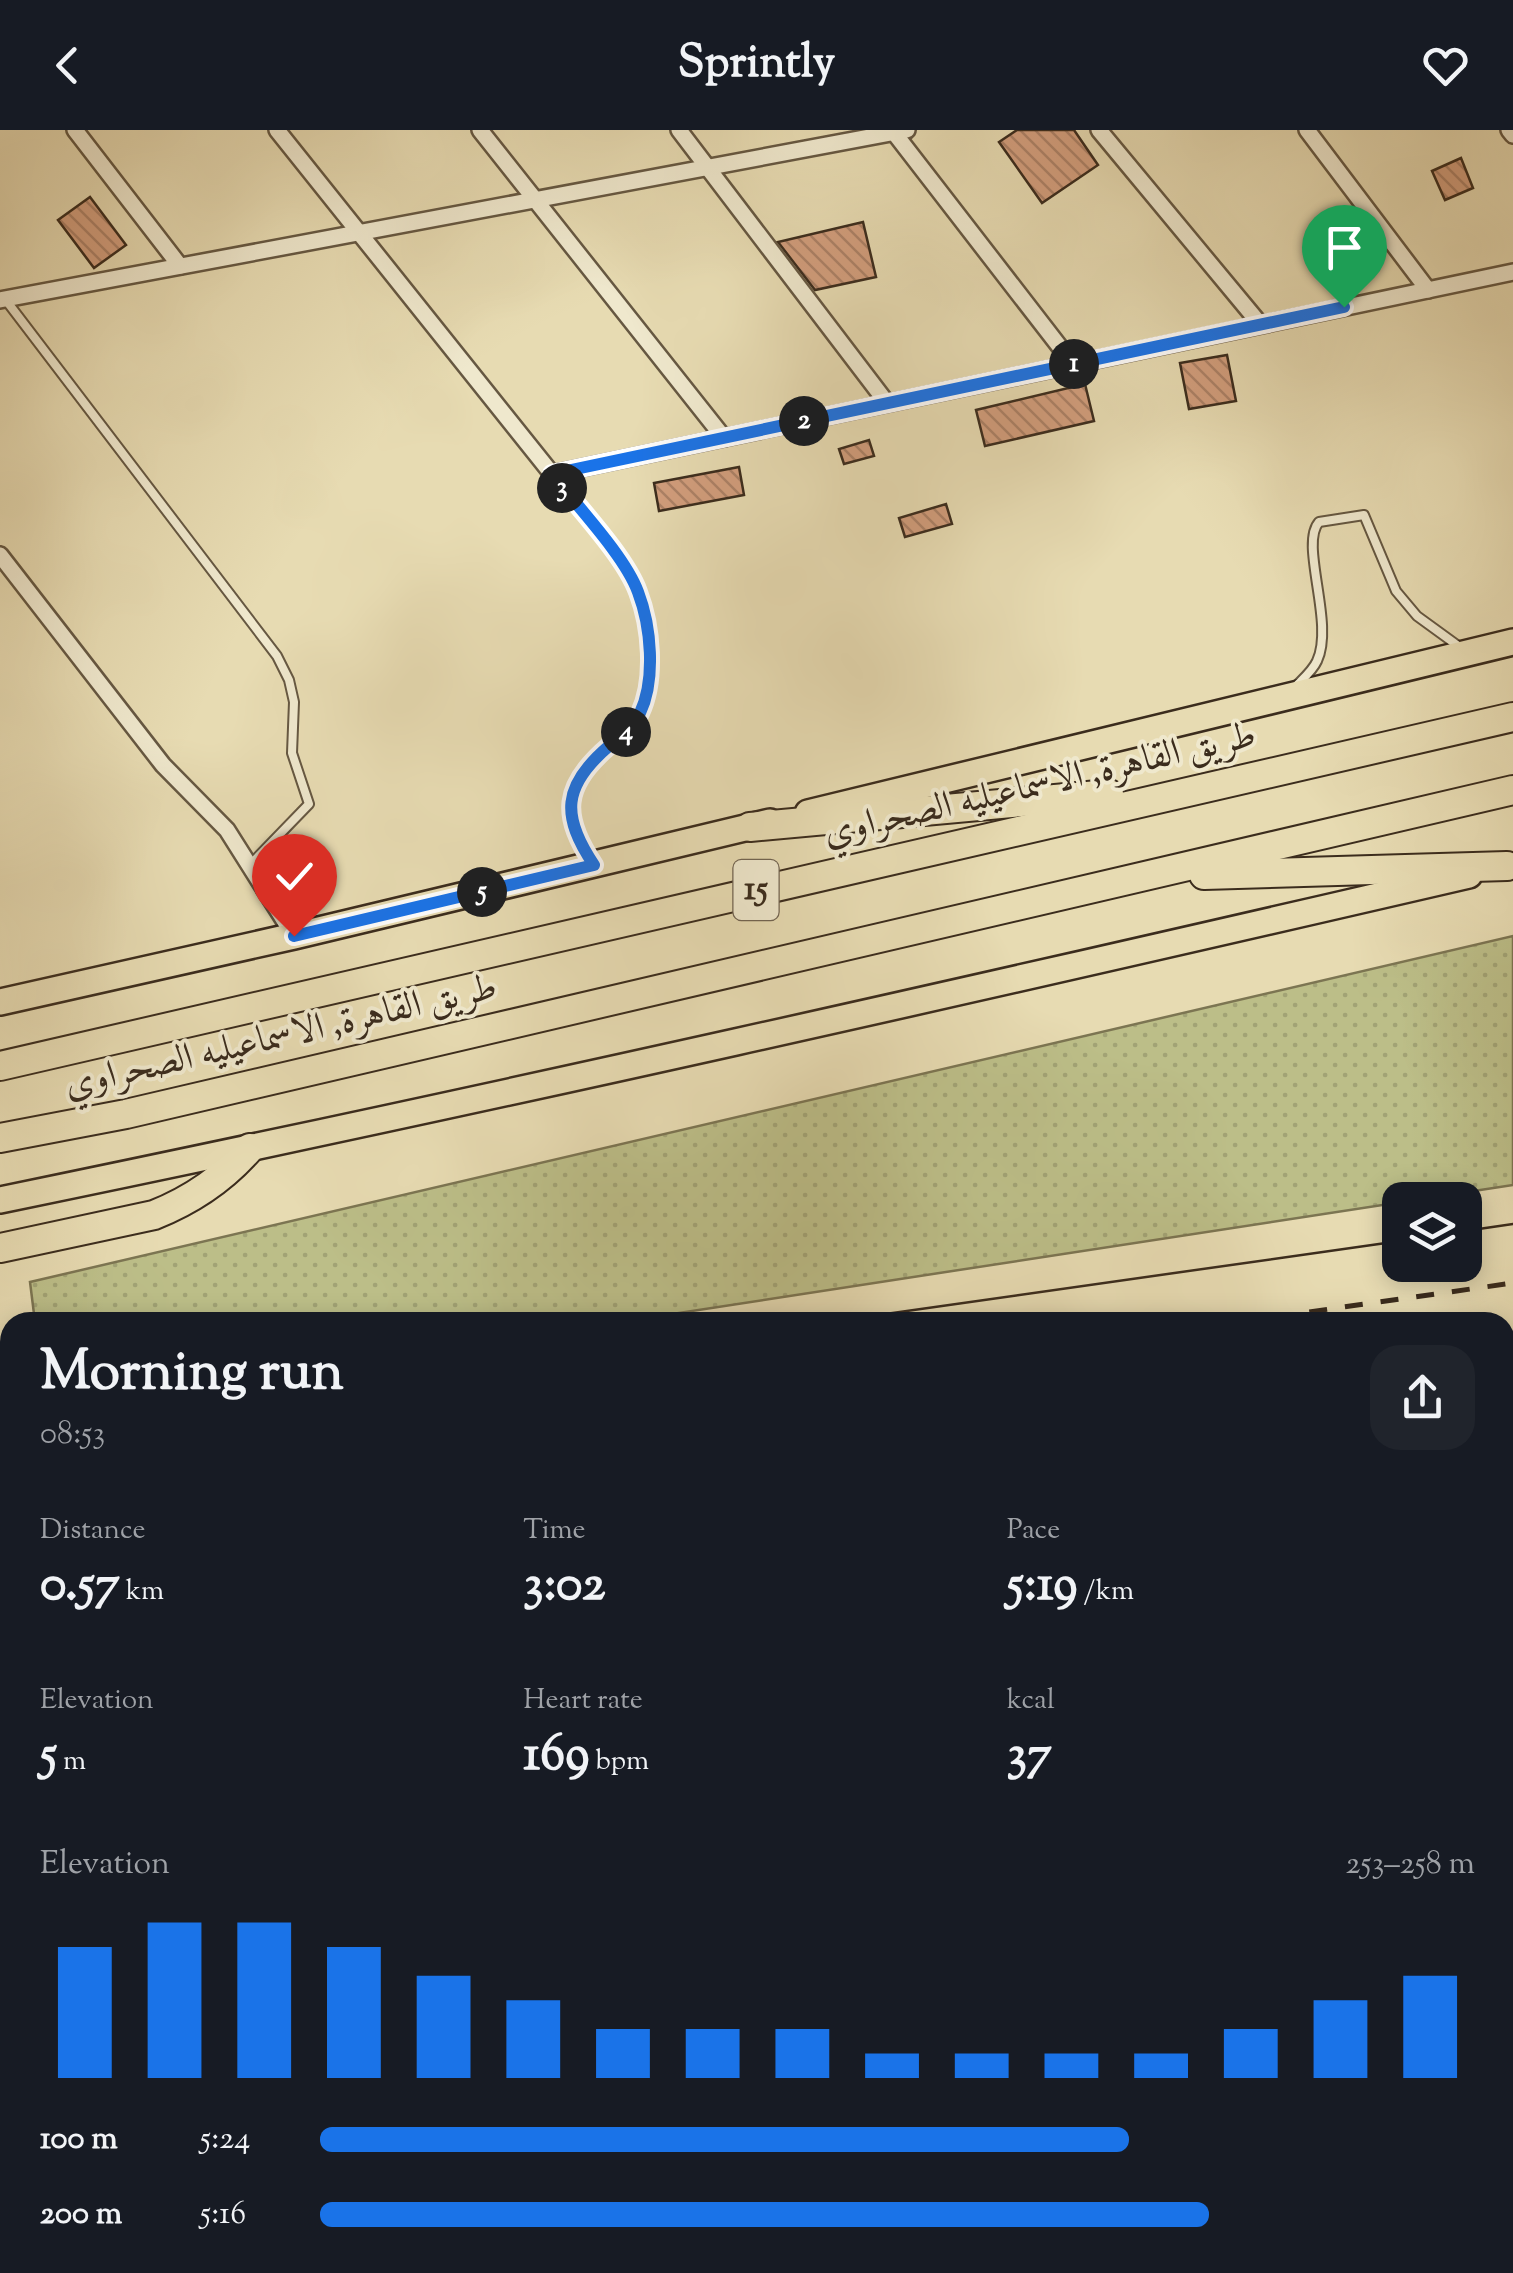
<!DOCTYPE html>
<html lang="en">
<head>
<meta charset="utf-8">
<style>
  :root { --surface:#171b24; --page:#20242c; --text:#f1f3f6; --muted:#9ea1a6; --accent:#1a73e8 }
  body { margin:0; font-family:"Sorts Mill Goudy",Amiri,serif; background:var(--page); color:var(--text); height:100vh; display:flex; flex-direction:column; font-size:38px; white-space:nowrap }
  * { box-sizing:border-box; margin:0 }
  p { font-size:32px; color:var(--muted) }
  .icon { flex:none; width:55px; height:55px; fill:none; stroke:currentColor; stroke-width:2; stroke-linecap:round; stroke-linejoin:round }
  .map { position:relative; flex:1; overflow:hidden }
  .details { position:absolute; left:0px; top:1182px; width:1515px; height:962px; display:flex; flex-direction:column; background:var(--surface); border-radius:30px 30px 0 0; box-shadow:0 5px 25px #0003 }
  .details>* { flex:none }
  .tools { position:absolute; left:1382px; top:1052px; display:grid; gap:20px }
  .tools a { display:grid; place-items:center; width:100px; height:100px; border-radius:20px; background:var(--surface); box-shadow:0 5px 25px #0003; font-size:50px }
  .pin { position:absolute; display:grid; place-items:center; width:85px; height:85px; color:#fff; margin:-102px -42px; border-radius:50% 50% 50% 0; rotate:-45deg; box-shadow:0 0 10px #0007 }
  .pin .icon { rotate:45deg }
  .km { position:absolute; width:50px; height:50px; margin:-25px; border-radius:50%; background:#222; color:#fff; font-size:28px; line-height:50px; text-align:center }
  .round { display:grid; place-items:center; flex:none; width:105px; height:105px; border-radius:30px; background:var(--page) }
  .head { display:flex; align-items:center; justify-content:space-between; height:170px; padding:0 40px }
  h1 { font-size:55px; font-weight:700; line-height:75px }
  .stats { display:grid; grid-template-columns:repeat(3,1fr); gap:15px; height:170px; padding:10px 40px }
  .stats div { display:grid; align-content:center }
  .stats b { font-size:50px; font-weight:700 }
  .stats small { font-size:28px; font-weight:400 }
  .stats p { font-size:28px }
  .chart { height:280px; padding:20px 40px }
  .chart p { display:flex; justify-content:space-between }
  .chart svg { width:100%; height:180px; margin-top:10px; stroke:var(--accent); stroke-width:6 }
  ul { padding:0 40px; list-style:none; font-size:32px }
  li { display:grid; grid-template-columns:160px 120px 1fr; align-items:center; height:75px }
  li i { height:25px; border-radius:12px; background:var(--accent) }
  header { display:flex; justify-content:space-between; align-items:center; height:130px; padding:0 40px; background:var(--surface); font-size:45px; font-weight:700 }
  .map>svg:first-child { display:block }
  .grass { fill:url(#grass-dots); stroke:#7c7552; stroke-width:2.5 }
  .building { fill:url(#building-back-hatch); stroke:#3b2c1d; stroke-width:2.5 }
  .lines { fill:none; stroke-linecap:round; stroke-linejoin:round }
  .lane-casing { stroke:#665842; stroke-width:12 }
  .street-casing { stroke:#665842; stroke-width:20 }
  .secondary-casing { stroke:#3b2c1d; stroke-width:28 }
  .primary-casing { stroke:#3b2c1d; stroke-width:30 }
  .highway-casing { stroke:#3b2c1d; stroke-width:32 }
  .lane { stroke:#efe8cd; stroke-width:8 }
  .street { stroke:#efe8cd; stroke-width:15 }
  .secondary { stroke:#efe8cd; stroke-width:22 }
  .primary { stroke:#e7dbb2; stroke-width:25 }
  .highway { stroke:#e7dbb2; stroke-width:28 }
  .tram { stroke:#3b2c1d; stroke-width:2.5 }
  .rail { stroke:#3b2c1d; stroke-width:5; stroke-dasharray:18 18; stroke-linecap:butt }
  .route-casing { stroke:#fff; stroke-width:20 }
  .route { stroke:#1a73e8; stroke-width:12 }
  .labels { text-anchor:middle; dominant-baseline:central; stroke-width:8; stroke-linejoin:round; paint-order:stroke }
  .shield { fill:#efe8cd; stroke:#716452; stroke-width:2.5 }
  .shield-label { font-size:35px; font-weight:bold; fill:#3b2c1d }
  .street-label { font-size:38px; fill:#3b2c1d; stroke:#efe8cd }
</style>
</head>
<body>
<header><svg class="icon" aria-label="back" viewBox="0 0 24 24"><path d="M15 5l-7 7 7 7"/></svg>Sprintly<svg class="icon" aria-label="heart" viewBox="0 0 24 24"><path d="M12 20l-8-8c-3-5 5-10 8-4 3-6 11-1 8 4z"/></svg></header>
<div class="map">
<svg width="1513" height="2143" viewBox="0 0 1513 2143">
  <defs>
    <pattern id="grass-dots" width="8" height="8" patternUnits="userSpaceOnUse" patternTransform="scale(2.5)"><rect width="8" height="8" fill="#bcbe88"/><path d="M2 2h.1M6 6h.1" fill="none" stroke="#a2a375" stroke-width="1.8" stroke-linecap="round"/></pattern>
    <pattern id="building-back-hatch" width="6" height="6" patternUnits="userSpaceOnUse" patternTransform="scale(2.5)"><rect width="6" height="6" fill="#d29e7d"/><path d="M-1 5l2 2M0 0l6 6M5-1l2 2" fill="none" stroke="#ac8166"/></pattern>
  </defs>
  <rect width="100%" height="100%" fill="#e7dbb2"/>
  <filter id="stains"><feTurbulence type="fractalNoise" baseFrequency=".002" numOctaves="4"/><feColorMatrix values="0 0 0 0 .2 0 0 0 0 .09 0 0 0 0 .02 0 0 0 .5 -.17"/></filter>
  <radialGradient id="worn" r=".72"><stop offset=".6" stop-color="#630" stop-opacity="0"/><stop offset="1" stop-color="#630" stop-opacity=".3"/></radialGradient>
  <path class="grass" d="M1513 806V1055L620 1192H35L30 1152Z"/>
  <g class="building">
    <path d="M1017 0H1074L1098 35 1042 73 999 12Z"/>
    <path d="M1461 28 1473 58 1445 70 1432 41Z"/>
    <path d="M90 67 126 115 94 138 58 90Z"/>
    <path d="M863 92 876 147 815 160 778 112Z"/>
    <path d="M1227 225 1236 271 1189 279 1180 233Z"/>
    <path d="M1085 254 1094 291 985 316 976 280Z"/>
    <path d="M869 310 874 326 844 334 839 319Z"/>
    <path d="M739 337 744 365 659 381 654 353Z"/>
    <path d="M946 374 952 394 905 407 899 388Z"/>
  </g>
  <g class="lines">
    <g class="lane-casing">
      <g id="lane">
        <path d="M5 169 277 526 289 550 294 572 292 623 309 674 250 735"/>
        <path d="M552 344C576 376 625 426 638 461 651 496 659 557 637 589 624 608 602 618 587 636 563 665 571 700 590 728"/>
        <path d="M1297 555C1304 548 1313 540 1317 531 1335 493 1299 414 1319 392L1364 385 1396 461 1417 486 1461 518"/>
        <path d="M410 2135 416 2143"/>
        <path d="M32 2143 112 2135"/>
      </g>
    </g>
    <g class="street-casing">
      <g id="street">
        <path d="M75 0 180 136"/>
        <path d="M277 0 552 344 1513 142"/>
        <path d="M480 0 724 308"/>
        <path d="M679 0 887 273"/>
        <path d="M892 0 1073 234"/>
        <path d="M1099 0 1260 194"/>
        <path d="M1307 0 1428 160"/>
        <path d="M1509 0 1513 5"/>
        <path d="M0 170 907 0"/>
        <path d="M0 425 163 635 227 700 294 806"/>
      </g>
    </g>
    <g class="secondary-casing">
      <g id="secondary">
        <path d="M1505 1448 1513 1447"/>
        <path d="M1505 1487 1513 1485"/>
        <path d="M0 1748 10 1746"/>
        <path d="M0 1783 10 1781"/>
      </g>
    </g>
    <g class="primary-casing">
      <g id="primary">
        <path d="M808 683 1513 512"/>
        <path d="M0 872 294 806 770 692"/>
        <path d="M0 1070C491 969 981 858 1469 745"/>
      </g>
    </g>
    <g class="highway-casing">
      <g id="highway">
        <path d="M750 697 1109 664"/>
        <path d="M1204 745 1507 736"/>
        <path d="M0 936 1513 587"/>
        <path d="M0 1008 126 984 1513 660"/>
        <path d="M0 1118 154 1085C192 1070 223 1049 250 1018"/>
      </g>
    </g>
    <use href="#lane" class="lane"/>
    <use href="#street" class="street"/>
    <use href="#secondary" class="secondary"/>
    <use href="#primary" class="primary"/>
    <use href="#highway" class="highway"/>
    <g class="tram">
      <path d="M1465 1101 1513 1094"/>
      <path d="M829 1192 1400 1111"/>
      <path d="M0 1324 10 1322"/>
    </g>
    <g class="rail">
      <path d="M1238 1192 1513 1153"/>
      <path d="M0 1369 10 1368"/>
    </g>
  </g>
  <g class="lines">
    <g class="route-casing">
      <path id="route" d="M294 806 594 735C561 686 562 656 609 616 621 606 634 597 640 583 656 549 651 496 638 462 625 426 576 375 552 344L1344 177"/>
    </g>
    <use href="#route" class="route"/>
  </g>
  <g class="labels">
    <rect class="shield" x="733.5" y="730" width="45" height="60" rx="8"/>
    <g class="shield-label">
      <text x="756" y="760">15</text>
    </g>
    <g class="street-label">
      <text transform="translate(1040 656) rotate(-13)">طريق القاهرة, الاسماعيليه الصحراوي</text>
      <text transform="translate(281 908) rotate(-13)">طريق القاهرة, الاسماعيليه الصحراوي</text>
    </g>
  </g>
  <rect width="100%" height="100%" filter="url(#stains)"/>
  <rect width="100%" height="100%" fill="url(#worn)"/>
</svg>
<div class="tools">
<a><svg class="icon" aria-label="layers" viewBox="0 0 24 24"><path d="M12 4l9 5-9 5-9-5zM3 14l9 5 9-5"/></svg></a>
</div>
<div class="pin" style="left:1344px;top:177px;background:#1e9e55"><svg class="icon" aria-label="arrive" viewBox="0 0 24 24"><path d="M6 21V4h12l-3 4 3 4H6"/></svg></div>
<div class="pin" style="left:294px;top:806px;background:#d93025"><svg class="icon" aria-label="check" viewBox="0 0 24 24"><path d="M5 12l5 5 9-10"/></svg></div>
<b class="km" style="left:1074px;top:234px">1</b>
<b class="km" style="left:804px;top:291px">2</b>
<b class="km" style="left:562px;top:358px">3</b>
<b class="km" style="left:626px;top:602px">4</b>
<b class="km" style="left:482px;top:762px">5</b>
<section class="details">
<div class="head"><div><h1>Morning run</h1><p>08:53</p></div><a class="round"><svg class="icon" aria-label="share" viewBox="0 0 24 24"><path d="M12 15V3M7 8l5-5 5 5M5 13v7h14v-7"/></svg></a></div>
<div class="stats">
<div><p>Distance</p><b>0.57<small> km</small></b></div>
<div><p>Time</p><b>3:02</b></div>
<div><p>Pace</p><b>5:19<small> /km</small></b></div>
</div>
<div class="stats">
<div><p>Elevation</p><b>5<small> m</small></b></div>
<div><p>Heart rate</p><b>169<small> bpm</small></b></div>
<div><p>kcal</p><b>37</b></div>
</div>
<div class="chart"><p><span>Elevation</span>253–258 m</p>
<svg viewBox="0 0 160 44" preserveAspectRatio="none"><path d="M5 44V12M15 44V6M25 44V6M35 44V12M45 44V19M55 44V25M65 44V32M75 44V32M85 44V32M95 44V38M105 44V38M115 44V38M125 44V38M135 44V32M145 44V25M155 44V19"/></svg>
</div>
<ul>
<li><b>100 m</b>5:24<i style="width:70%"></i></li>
<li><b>200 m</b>5:16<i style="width:77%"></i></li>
</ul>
</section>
</div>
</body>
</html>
